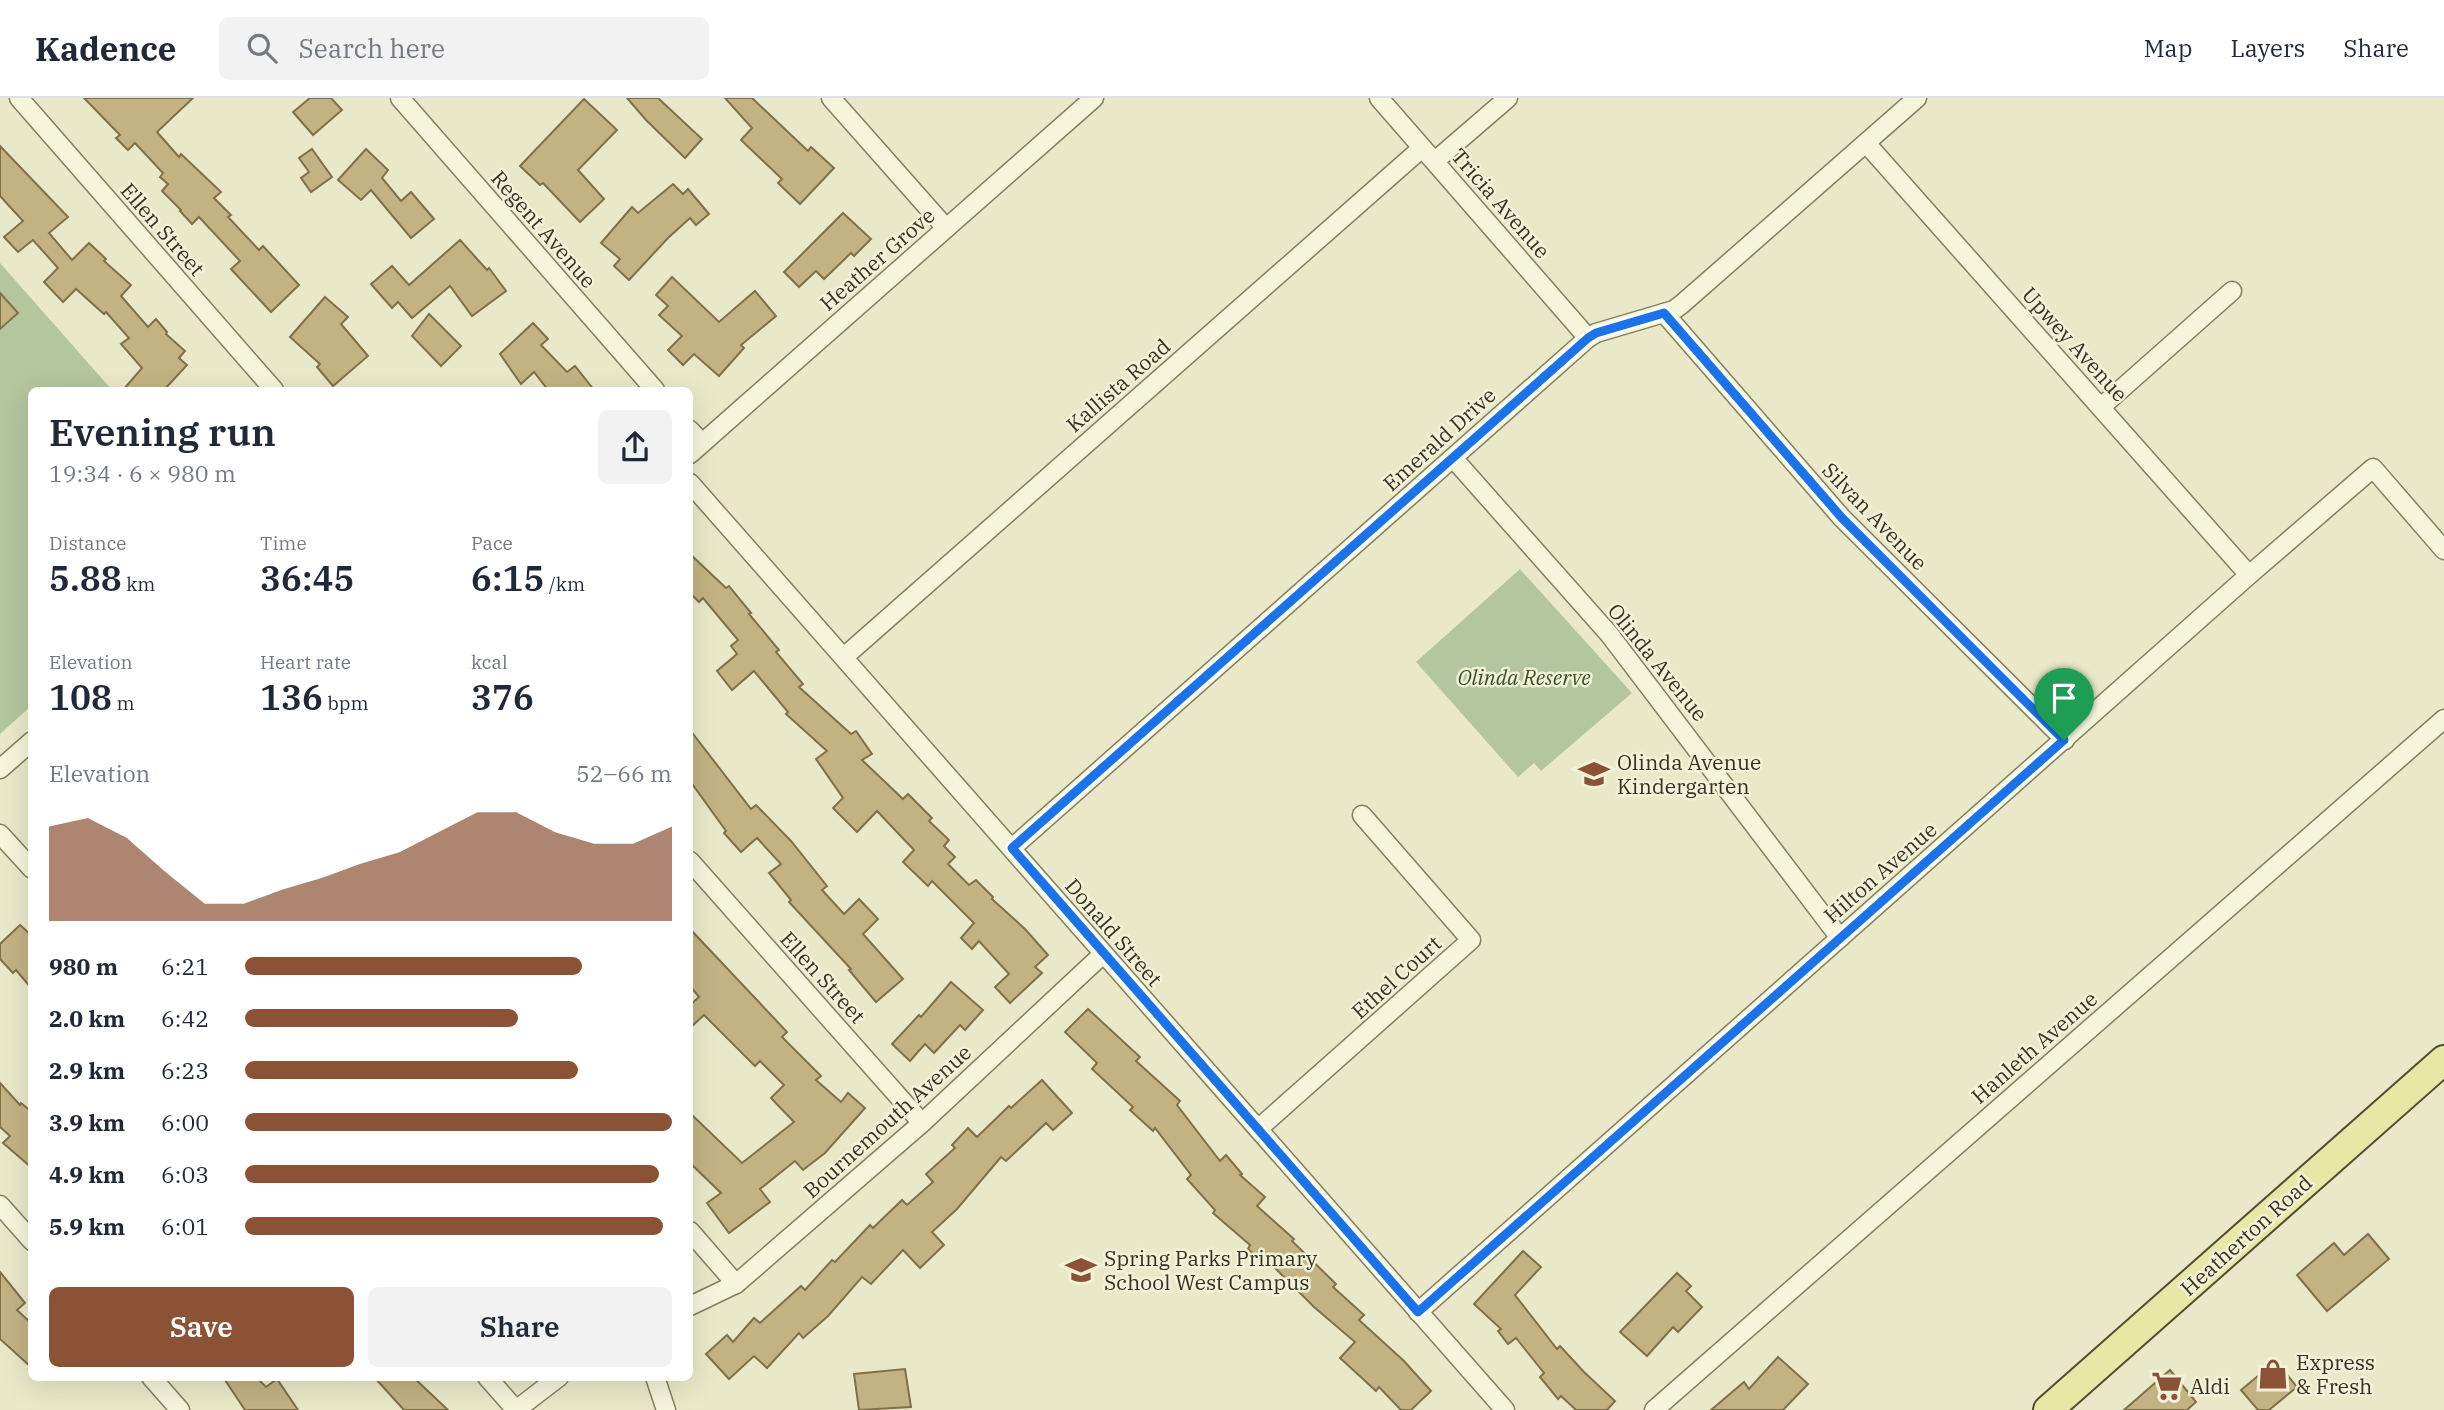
<!DOCTYPE html>
<html lang="en">
<head>
<meta charset="utf-8">
<style>
  :root { --surface:#fff; --page:#f2f2f3; --text:#1f2937; --muted:#747a83; --line:#e0e1e3; --accent:#8c5236 }
  body { margin:0; font-family:"IBM Plex Serif",serif; background:var(--page); color:var(--text); height:100vh; display:flex; flex-direction:column; font-size:26px; white-space:nowrap }
  * { box-sizing:border-box; margin:0 }
  p { font-size:23px; color:var(--muted) }
  .icon { flex:none; width:38px; height:38px; fill:none; stroke:currentColor; stroke-width:2; stroke-linecap:round; stroke-linejoin:round }
  .map { position:relative; flex:1; overflow:hidden }
  .drawer { position:absolute; left:28px; top:289px; width:665px; height:994px; display:flex; flex-direction:column; background:var(--surface); border-radius:10px; box-shadow:0 7px 28px #0002 }
  .drawer>* { flex:none }
  .pin { position:absolute; display:grid; place-items:center; width:60px; height:60px; color:#fff; margin:-72px -30px; border-radius:50% 50% 50% 0; rotate:-45deg; box-shadow:0 0 7px #0007 }
  .pin .icon { rotate:45deg }
  .round { display:grid; place-items:center; flex:none; width:74px; height:74px; border-radius:10px; background:var(--page) }
  .headline { display:flex; align-items:center; justify-content:space-between; height:119px; padding:0 21px }
  h1 { font-size:38px; font-weight:600; line-height:52px }
  .stats { display:grid; grid-template-columns:repeat(3,1fr); gap:10px; height:119px; padding:7px 21px }
  .stats div { display:grid; align-content:center }
  .stats b { font-size:35px; font-weight:600 }
  .stats small { font-size:19px; font-weight:400 }
  .stats p { font-size:19px }
  .chart { height:196px; padding:14px 21px }
  .chart p { display:flex; justify-content:space-between }
  .chart svg { width:100%; height:126px; margin-top:7px; fill:var(--accent); opacity:.7 }
  .cta { display:flex; gap:14px; margin-top:auto; padding:14px 21px }
  .cta a { flex:1; height:80px; border-radius:10px; background:var(--accent); color:#fff; font-size:28px; font-weight:600; line-height:80px; text-align:center }
  .cta a+a { background:var(--page); color:var(--text) }
  ul { padding:0 21px; list-style:none; font-size:23px }
  li { display:grid; grid-template-columns:112px 84px 1fr; align-items:center; height:52px }
  li i { height:18px; border-radius:9px; background:var(--accent) }
  header { display:flex; align-items:center; gap:42px; box-sizing:border-box; height:98px; padding:0 35px; background:var(--surface); border-bottom:2px solid var(--line) }
  header strong { font-size:33px }
  nav { display:flex; gap:38px; margin-inline-start:auto; font-size:24px }
  .search { width:490px; height:63px; background:var(--page); display:flex; align-items:center; gap:18px; box-sizing:border-box; padding:0 24px; border-radius:10px; color:var(--muted); font-size:26px }
  .map>svg:first-child { display:block }
  .green { fill:#b4c69e }
  .building { fill:#c3b383; stroke:#807048; stroke-width:2 }
  .lines { fill:none; stroke-linecap:round; stroke-linejoin:round }
  .minor-casing { stroke:#847e5f; stroke-width:21 }
  .primary-casing { stroke:#524c33; stroke-width:32 }
  .minor { stroke:#f4f5db; stroke-width:18 }
  .primary { stroke:#e7e8a5; stroke-width:28 }
  .route-casing { stroke:#fff; stroke-width:14 }
  .route { stroke:#1a73e8; stroke-width:9 }
  .labels { text-anchor:middle; dominant-baseline:central; stroke-width:5; stroke-linejoin:round; paint-order:stroke }
  .street-label { font-size:21px; fill:#363221; stroke:#f1f2d7 }
  .park-label { font-size:21px; font-style:italic; fill:#3a502a; stroke:#f1f2d7 }
  .poi-label { font-size:21px; fill:#363221; stroke:#f1f2d7; text-anchor:start }
</style>
</head>
<body>
<header>
<strong>Kadence</strong>
<div class="search"><svg class="icon" aria-label="search" viewBox="0 0 24 24"><circle cx="10" cy="10" r="6"/><path d="M15 15l6 6"/></svg>Search here</div>
<nav><a>Map</a><a>Layers</a><a>Share</a></nav>
</header>
<div class="map">
<svg width="2444" height="1312" viewBox="0 0 2444 1312">
  <rect width="100%" height="100%" fill="#e9e9c9"/>
  <g class="green">
    <path d="M0 165 112 292H32L31 608 0 636Z"/>
    <path d="M1520 471 1632 595 1541 673 1534 665 1518 679 1416 564Z"/>
  </g>
  <g class="building">
    <path d="M84 0H193L157 34 179 59 181 56 221 94 214 100 231 117 228 119 259 152 263 148 299 187 271 214 231 171 240 163 199 119 192 126 180 113 181 112 162 93 168 86 160 79 163 75 135 45 128 52 116 40 120 37Z"/>
    <path d="M310 0H331L342 12 313 37 293 14Z"/>
    <path d="M627 0H658L702 41 685 60 646 22Z"/>
    <path d="M725 0H752L808 53 811 49 834 70 800 106 778 85 782 81 741 42 752 30Z"/>
    <path d="M584 1 617 32 578 72 604 101 580 124 543 85 540 87 520 68Z"/>
    <path d="M0 48 68 119 49 135 72 162 89 145 106 161 104 163 131 187 121 198 148 229 156 221 167 234 166 236 185 253 179 260 187 267 164 292H123L142 270 121 246 129 240 106 214 104 216 76 191 63 204 44 184 58 170 33 142 18 154 4 139 23 123 0 98Z"/>
    <path d="M312 51 332 79 311 94 301 80 309 74 299 60Z"/>
    <path d="M366 51 388 72 382 80 401 103 411 94 434 121 411 140 371 92 361 102 338 82Z"/>
    <path d="M673 86 683 96 688 91 709 116 696 127 690 120 668 140 629 182 614 168 620 161 601 145 632 109 638 115Z"/>
    <path d="M843 115 871 141 854 158 851 155 824 181 816 173 799 189 784 174Z"/>
    <path d="M460 142 487 172 489 170 506 193 472 218 450 188 412 220 398 204 392 210 371 186 392 168 409 187Z"/>
    <path d="M672 179 719 224 755 193 776 218 741 247 744 250 719 278 694 256 683 267 668 252 682 238 659 217 668 208 656 197Z"/>
    <path d="M0 195 18 215 0 231Z"/>
    <path d="M325 199 348 219 341 226 368 258 333 288 317 269 320 266 290 239Z"/>
    <path d="M429 216 461 248 441 268 412 238Z"/>
    <path d="M533 225 548 241 541 247 567 274 575 268 594 292H548L534 274 521 286 500 256Z"/>
    <path d="M690 456 726 490 729 488 751 515 749 516 779 552 776 554 803 586 799 589 851 636 856 633 872 656 862 662 903 701 908 696 932 720 929 723 949 742 944 748 955 759 948 766 969 787 976 782 993 799 992 801 1025 831 1048 857 1035 869 1042 875 1010 905 995 889 1009 876 979 843 972 851 961 840 974 825 932 783 928 788 903 764 914 752 877 713 857 734 833 710 843 700 816 661 827 653 786 616 788 614 754 573 732 592 717 573 737 556 731 548 738 542 703 500 699 504 690 495Z"/>
    <path d="M690 632 751 711 756 707 791 743 827 788 822 792 844 816 859 801 878 821 863 836 903 881 876 904 849 872 851 871 789 804 791 802 769 775 781 766 757 740 741 754 724 735 726 733 690 683Z"/>
    <path d="M20 827 32 838V891L16 872 13 875 0 861V846Z"/>
    <path d="M690 831 787 934 782 939 821 978 816 982 841 1004 848 995 865 1010 825 1055 803 1072 795 1063 760 1091 770 1104 729 1135 707 1105 721 1095 690 1065V1015L742 1065 794 1024 771 1000 784 987 760 963 755 968 704 917 690 930V907L699 899 690 888Z"/>
    <path d="M951 884 983 912 965 932 960 927 934 955 925 946 910 963 892 946 919 917 921 919Z"/>
    <path d="M1088 911 1140 959 1136 963 1180 1003 1177 1007 1220 1063 1226 1057 1242 1076 1240 1077 1265 1099 1257 1108 1294 1141 1292 1143 1336 1186 1333 1189 1364 1217 1359 1222 1404 1263 1431 1293 1411 1312H1401L1379 1289 1376 1293 1340 1260 1355 1244 1314 1209 1271 1166 1269 1169 1248 1151 1250 1147 1213 1115 1215 1112 1187 1081 1191 1077 1155 1030 1153 1033 1130 1012 1133 1009 1092 971 1097 965 1065 934Z"/>
    <path d="M1042 982 1072 1015 1053 1032 1046 1025 1006 1063 1001 1059 957 1111 932 1134 944 1147 920 1170 903 1152 871 1186 862 1179 828 1218 803 1240 799 1235 767 1270 754 1258 729 1281 706 1256 727 1237 733 1244 754 1220 760 1225 801 1188 805 1192 832 1162 835 1164 870 1127 873 1130 902 1102 907 1107 933 1084 926 1076 955 1050 952 1047 968 1030 977 1039 1009 1008 1011 1010Z"/>
    <path d="M0 985 20 1007 21 1005 32 1014V1070L3 1045 10 1038 0 1029Z"/>
    <path d="M2368 1136 2389 1161 2327 1213 2297 1177 2334 1145 2344 1157Z"/>
    <path d="M1523 1153 1541 1169 1515 1197 1557 1251 1560 1248 1584 1274 1615 1303 1607 1312H1576L1561 1298 1558 1301 1540 1279 1544 1275 1516 1240 1508 1246 1498 1233 1501 1231 1474 1206Z"/>
    <path d="M0 1174 25 1205 17 1212 32 1226V1270L0 1241Z"/>
    <path d="M1677 1175 1691 1188 1686 1193 1702 1209 1678 1234 1673 1229 1647 1258 1620 1234Z"/>
    <path d="M1778 1259 1808 1286 1783 1312H1711L1744 1284 1749 1291Z"/>
    <path d="M2276 1263 2297 1289 2269 1312H2258L2241 1292Z"/>
    <path d="M905 1271 911 1309 859 1312 854 1276Z"/>
    <path d="M2170 1272 2196 1304 2187 1312H2124Z"/>
    <path d="M223 1279H256L266 1289 277 1281 298 1312H245Z"/>
    <path d="M374 1279H413L448 1312H404Z"/>
  </g>
  <g class="lines">
    <g class="minor-casing">
      <g id="minor">
        <path d="M19 0 274 292"/>
        <path d="M400 0 655 292"/>
        <path d="M831 0 946 130"/>
        <path d="M1379 0 1588 240"/>
        <path d="M1866 45 2249 477"/>
        <path d="M1435 63 1508 0"/>
        <path d="M1664 215 1842 420 2065 642"/>
        <path d="M2101 309 2232 193"/>
        <path d="M690 332 702 345"/>
        <path d="M690 356 1094 0"/>
        <path d="M1453 360 1609 536 1840 840"/>
        <path d="M690 385 1505 1312"/>
        <path d="M844 559 1422 50"/>
        <path d="M0 671 32 643"/>
        <path d="M0 736 32 771"/>
        <path d="M1012 750 1588 240 1596 235 1674 212 1682 206 1917 0"/>
        <path d="M690 763 922 1025"/>
        <path d="M1258 1031 1471 842 1362 717"/>
        <path d="M0 1107 32 1143"/>
        <path d="M690 1133 736 1186"/>
        <path d="M690 1208 736 1186 922 1025 1103 856"/>
        <path d="M1418 1214 2249 477 2373 370 2444 452"/>
        <path d="M151 1279 180 1312"/>
        <path d="M487 1279 516 1312"/>
        <path d="M655 1279 666 1312"/>
        <path d="M516 1312 559 1279"/>
        <path d="M1654 1312 2444 621"/>
      </g>
    </g>
    <g class="primary-casing">
      <path id="primary" d="M2048 1312 2444 962"/>
    </g>
    <use href="#minor" class="minor"/>
    <use href="#primary" class="primary"/>
  </g>
  <g class="lines">
    <g class="route-casing">
      <path id="route" d="M1664 215 1842 420 2064 642 1418 1214 1012 750 1588 240 1596 235Z"/>
    </g>
    <use href="#route" class="route"/>
  </g>
  <defs>
    <g id="school-bare" transform="scale(2.415)"><path d="M0-5L7-2L0 1L-7-2ZM-4 1L0 2.5L4 1V4Q0 6-4 4Z" fill="#8c5236" stroke="#f1f2d7" stroke-width="2.5" paint-order="stroke"/></g>
    <g id="shop-bare" transform="scale(2.415)"><path d="M-5-2.5h2.3a2.7 3.5 0 0 1 5.4 0H5L5.5 6h-11ZM-1.5-2.5h3a1.5 2.3 0 0 0-3 0Z" fill="#8c5236" stroke="#f1f2d7" stroke-width="2.5" paint-order="stroke"/></g>
    <g id="supermarket-bare" transform="scale(2.415)"><path d="M-6-5.5h2.5l.6 2H6L4.5 2H-2.5L-4.4-4H-6ZM-1.5 3.2a1.3 1.3 0 1 0 .1 0ZM3 3.2a1.3 1.3 0 1 0 .1 0Z" fill="#8c5236" stroke="#f1f2d7" stroke-width="2.5" paint-order="stroke"/></g>
  </defs>
  <g fill-rule="evenodd">
    <use href="#school-bare" x="1594" y="676"/>
    <use href="#school-bare" x="1081" y="1172"/>
    <use href="#shop-bare" x="2273" y="1276"/>
    <use href="#supermarket-bare" x="2167" y="1288"/>
  </g>
  <g class="labels">
    <g class="street-label">
      <text transform="translate(1501 105) rotate(49)">Tricia Avenue</text>
      <text transform="translate(163 131) rotate(49)">Ellen Street</text>
      <text transform="translate(544 131) rotate(49)">Regent Avenue</text>
      <text transform="translate(877 161) rotate(-41)">Heather Grove</text>
      <text transform="translate(2075 246) rotate(48)">Upwey Avenue</text>
      <text transform="translate(1118 287) rotate(-41)">Kallista Road</text>
      <text transform="translate(1439 341) rotate(-42)">Emerald Drive</text>
      <text transform="translate(1875 418) rotate(46)">Silvan Avenue</text>
      <text transform="translate(1658 564) rotate(51)">Olinda Avenue</text>
      <text transform="translate(1880 774) rotate(-41)">Hilton Avenue</text>
      <text transform="translate(1114 834) rotate(49)">Donald Street</text>
      <text transform="translate(823 879) rotate(48)">Ellen Street</text>
      <text transform="translate(1396 879) rotate(-42)">Ethel Court</text>
      <text transform="translate(2034 949) rotate(-41)">Hanleth Avenue</text>
      <text transform="translate(887 1023) rotate(-42)">Bournemouth Avenue</text>
      <text transform="translate(2246 1137) rotate(-42)">Heatherton Road</text>
    </g>
    <g class="park-label">
      <text x="1524" y="579">Olinda Reserve</text>
    </g>
    <g class="poi-label">
      <text x="1617" y="664">Olinda Avenue<tspan x="1617" dy="24">Kindergarten</tspan></text>
      <text x="1104" y="1160">Spring Parks Primary<tspan x="1104" dy="24">School West Campus</tspan></text>
      <text x="2296" y="1264">Express<tspan x="2296" dy="24">&amp; Fresh</tspan></text>
      <text x="2190" y="1288">Aldi</text>
    </g>
  </g>
</svg>
<div class="pin" style="left:2064px;top:642px;background:#1e9e55"><svg class="icon" aria-label="arrive" viewBox="0 0 24 24"><path d="M6 21V4h12l-3 4 3 4H6"/></svg></div>
<section class="drawer">
<div class="headline"><div><h1>Evening run</h1><p>19:34 · 6 × 980 m</p></div><a class="round"><svg class="icon" aria-label="share" viewBox="0 0 24 24"><path d="M12 15V3M7 8l5-5 5 5M5 13v7h14v-7"/></svg></a></div>
<div class="stats">
<div><p>Distance</p><b>5.88<small> km</small></b></div>
<div><p>Time</p><b>36:45</b></div>
<div><p>Pace</p><b>6:15<small> /km</small></b></div>
</div>
<div class="stats">
<div><p>Elevation</p><b>108<small> m</small></b></div>
<div><p>Heart rate</p><b>136<small> bpm</small></b></div>
<div><p>kcal</p><b>376</b></div>
</div>
<div class="chart"><p><span>Elevation</span>52–66 m</p>
<svg viewBox="0 0 160 44" preserveAspectRatio="none"><path d="M0 44V11L10 8L20 15L30 27L40 38L50 38L60 33L70 29L80 24L90 20L100 13L110 6L120 6L130 13L140 17L150 17L160 11V44z"/></svg>
</div>
<ul>
<li><b>980 m</b>6:21<i style="width:79%"></i></li>
<li><b>2.0 km</b>6:42<i style="width:64%"></i></li>
<li><b>2.9 km</b>6:23<i style="width:78%"></i></li>
<li><b>3.9 km</b>6:00<i style="width:100%"></i></li>
<li><b>4.9 km</b>6:03<i style="width:97%"></i></li>
<li><b>5.9 km</b>6:01<i style="width:98%"></i></li>
</ul>
<div class="cta"><a>Save</a><a>Share</a></div>
</section>
</div>
</body>
</html>
